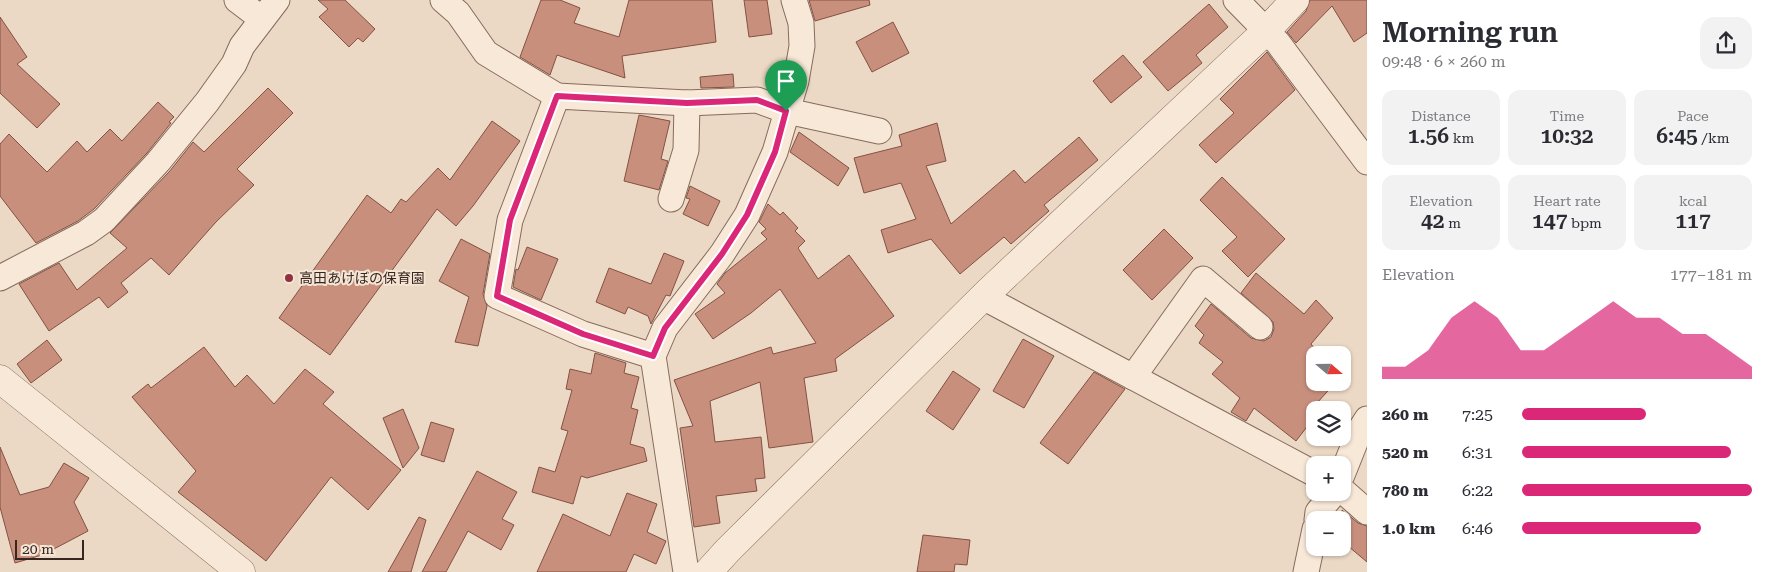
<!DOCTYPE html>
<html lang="en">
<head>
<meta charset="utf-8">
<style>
  :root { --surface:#fff; --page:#f2f2f3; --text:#2b2b33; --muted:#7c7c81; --accent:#db2777 }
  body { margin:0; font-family:"Roboto Serif","Noto Sans JP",serif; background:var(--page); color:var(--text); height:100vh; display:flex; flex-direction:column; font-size:19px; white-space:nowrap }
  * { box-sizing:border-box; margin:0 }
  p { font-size:16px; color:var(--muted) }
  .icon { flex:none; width:28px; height:28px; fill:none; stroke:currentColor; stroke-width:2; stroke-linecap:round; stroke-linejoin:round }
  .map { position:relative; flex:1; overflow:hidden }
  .panel { display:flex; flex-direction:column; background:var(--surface); width:400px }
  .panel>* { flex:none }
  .needle { width:32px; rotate:110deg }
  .buttons { position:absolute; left:1306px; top:346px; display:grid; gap:10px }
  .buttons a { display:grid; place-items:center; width:45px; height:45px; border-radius:10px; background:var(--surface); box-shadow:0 1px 4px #0004; font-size:25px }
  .scale { position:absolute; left:15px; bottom:12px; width:69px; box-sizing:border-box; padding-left:5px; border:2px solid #37261f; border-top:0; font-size:14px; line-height:18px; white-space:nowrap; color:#37261f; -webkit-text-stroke:4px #f4e5d5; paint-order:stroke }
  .pin { position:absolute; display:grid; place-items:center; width:42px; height:42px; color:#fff; margin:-51px -21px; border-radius:50% 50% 50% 0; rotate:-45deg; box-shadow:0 0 5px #0007 }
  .pin .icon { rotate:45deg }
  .round { display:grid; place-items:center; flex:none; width:52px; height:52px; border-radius:15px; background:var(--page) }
  .headline { display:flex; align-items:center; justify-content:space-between; height:85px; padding:0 15px }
  h1 { font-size:28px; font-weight:600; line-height:38px }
  .metrics { display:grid; grid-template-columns:repeat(3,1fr); gap:8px; height:85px; padding:5px 15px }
  .metrics div { display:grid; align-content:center; border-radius:12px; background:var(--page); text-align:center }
  .metrics b { font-size:21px; font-weight:600 }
  .metrics small { font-size:14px; font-weight:400 }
  .metrics p { font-size:14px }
  .chart { height:140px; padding:10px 15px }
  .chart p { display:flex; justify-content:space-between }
  .chart svg { width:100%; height:90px; margin-top:5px; fill:var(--accent); opacity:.7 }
  ul { padding:0 15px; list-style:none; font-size:16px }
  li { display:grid; grid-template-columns:80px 60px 1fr; align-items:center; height:38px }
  li i { height:12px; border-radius:6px; background:var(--accent) }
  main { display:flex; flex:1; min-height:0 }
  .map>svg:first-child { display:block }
  .building { fill:#c88f7d; stroke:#845143 }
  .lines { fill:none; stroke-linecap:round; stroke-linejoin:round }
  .minor-casing { stroke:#866b5c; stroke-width:27 }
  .tertiary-casing { stroke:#866b5c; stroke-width:29 }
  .minor { stroke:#f7e8d8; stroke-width:25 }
  .tertiary { stroke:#f7e8d8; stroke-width:28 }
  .route-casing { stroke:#fff; stroke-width:10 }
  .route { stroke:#db2777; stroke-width:6 }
  .poi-dot { fill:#922f42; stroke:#f4e5d5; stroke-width:2 }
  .labels { text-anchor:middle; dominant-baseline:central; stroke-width:4; stroke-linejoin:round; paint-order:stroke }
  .poi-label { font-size:14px; fill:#37261f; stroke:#f4e5d5; text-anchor:start }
</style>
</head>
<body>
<main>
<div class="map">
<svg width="1367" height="572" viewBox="0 0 1367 572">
  <rect width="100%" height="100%" fill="#ecd9c5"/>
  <g class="building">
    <path d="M318 0H345L375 29 363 42 358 38 349 47 319 17 328 9Z"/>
    <path d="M541 0H560L580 8 574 23 619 37 629 0H712L716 42 622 56 625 78 557 55 550 75 520 57Z"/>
    <path d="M744 0H767L772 34 749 37Z"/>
    <path d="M809 0H869L870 5 815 21Z"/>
    <path d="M1310 0H1367V33L1354 42 1332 6 1296 43 1287 32 1306 11Z"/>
    <path d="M1209 4 1228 27 1196 55 1202 63 1168 91 1143 62Z"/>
    <path d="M0 17 27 57 17 64 60 104 37 128 0 93Z"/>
    <path d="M893 22 909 53 872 72 856 42Z"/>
    <path d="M1267 52 1295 90 1216 163 1199 145 1234 113 1220 99Z"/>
    <path d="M1123 55 1142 77 1111 103 1093 81Z"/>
    <path d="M733 74 734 87 701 88 700 77Z"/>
    <path d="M268 88 293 113 237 169 254 185 216 222 169 275 151 258 121 283 128 292 108 308 99 297 49 331 19 284 59 263 77 290 127 248 110 233 169 172 193 142 204 152Z"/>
    <path d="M158 102 174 117 169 122 171 123 147 153 94 209 78 221 36 243 0 196V144L9 134 47 172 77 141 87 152 110 129 122 141Z"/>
    <path d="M639 115 670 121 661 159 668 161 659 190 624 181Z"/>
    <path d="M492 121 520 141 473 206 456 226 437 209 330 355 279 318 367 195 391 213 401 199 406 202 438 168 450 180Z"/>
    <path d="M937 123 946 161 926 166 951 224 1014 170 1025 183 1079 137 1098 160 1044 205 1049 211 1011 244 1004 237 960 274 931 239 888 253 881 230 916 219 901 183 864 193 854 158 902 146 899 135Z"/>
    <path d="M799 132 849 168 838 186 790 152Z"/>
    <path d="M1222 177 1285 239 1248 277 1222 251 1237 237 1200 200Z"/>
    <path d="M690 186 720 201 708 226 683 214 690 199 686 198Z"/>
    <path d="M768 204 780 215 783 212 798 228 795 231 805 241 798 248 818 279 849 255 894 316 835 359 837 371 804 378 813 442 769 448 760 382 710 401 715 442 761 437 765 478 755 479 757 491 716 496 720 523 694 527 680 428 693 426 674 380 771 347 773 354 816 343 780 289 751 313 713 339 695 314 725 293 717 284 725 273 767 239 761 233 766 229 759 222Z"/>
    <path d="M1164 229 1193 258 1152 300 1123 270Z"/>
    <path d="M461 239 490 254 483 294 487 306 478 346 455 342 469 297 439 281Z"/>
    <path d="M527 247 558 259 541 300 513 287 516 269 518 270Z"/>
    <path d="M664 253 684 261 670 296 666 295 651 324 648 316 628 307 625 314 596 302 609 268 651 284Z"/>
    <path d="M1256 273 1304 314 1316 300 1333 318 1311 344 1315 349V382H1336L1307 414 1313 419 1296 441 1254 408 1246 421 1231 412 1240 398 1212 374 1223 362 1199 343 1204 335 1195 326 1211 304 1251 338 1264 341 1271 337 1274 329 1273 322 1241 293Z"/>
    <path d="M1023 339 1054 356 1024 408 993 391Z"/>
    <path d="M47 340 62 360 31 383 17 364Z"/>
    <path d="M204 347 235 387 247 375 274 404 305 369 334 392 323 404 401 470 368 510 331 477 266 561 178 492 196 471 132 397 148 384 151 388Z"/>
    <path d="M595 353 626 363 624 373 639 377 631 408 638 410 630 444 644 448 647 461 587 478 581 476 573 504 532 492 539 467 555 472 568 431 561 429 572 390 566 389 570 369 591 374Z"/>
    <path d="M953 371 980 389 953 430 926 411Z"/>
    <path d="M1094 372 1125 389 1068 464 1040 443Z"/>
    <path d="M403 409 419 448 403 468 383 418Z"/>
    <path d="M431 422 454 429 444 462 421 455Z"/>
    <path d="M0 447 20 495 49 487 64 463 89 478 74 502 88 531 52 550V552L15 563 0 507Z"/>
    <path d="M477 471 517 492 502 519 514 525 501 550 468 531 446 572H422Z"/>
    <path d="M627 493 657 504 647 532 666 541 656 564 634 554 626 572H537L563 514 610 536Z"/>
    <path d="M1342 510 1358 523 1367 526V562L1342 541Z"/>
    <path d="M419 517 426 520 411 572H388Z"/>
    <path d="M923 535 970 540 967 565 955 564 954 572H917Z"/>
  </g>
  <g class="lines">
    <g class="minor-casing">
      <g id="minor">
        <path d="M237 0 262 19"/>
        <path d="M443 0 458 13 486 53 557 96"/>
        <path d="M1236 0 1278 43 1367 162"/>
        <path d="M671 199 686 150 687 103 757 100 787 111 879 131"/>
        <path d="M0 278 86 233 104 220 158 162 207 102 234 64 242 46 277 0"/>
        <path d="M983 297 1315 474"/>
        <path d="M653 356 583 334 497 296 510 220 557 96 687 103"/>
        <path d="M1133 377 1203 279 1260 327"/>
        <path d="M1342 475 1360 430 1367 419"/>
        <path d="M1342 490 1367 512"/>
        <path d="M1317 520 1318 512 1335 492"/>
        <path d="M686 572 653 356 665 328 722 254 747 215 775 152 796 81 802 46 801 23 794 0"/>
        <path d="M1306 572 1315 529"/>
      </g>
    </g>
    <g class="tertiary-casing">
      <g id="tertiary">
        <path d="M0 379 241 572"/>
        <path d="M708 572 728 550 988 292 1266 31 1295 0"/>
      </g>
    </g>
    <use href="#minor" class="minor"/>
    <use href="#tertiary" class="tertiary"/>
  </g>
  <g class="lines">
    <g class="route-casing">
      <path id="route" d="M557 96 687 103 757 100 786 111 775 152 747 215 722 254 665 328 653 356 583 334 497 296 510 220Z"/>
    </g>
    <use href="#route" class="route"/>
  </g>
  <circle class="poi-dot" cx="289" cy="278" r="5"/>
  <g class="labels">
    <g class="poi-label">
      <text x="299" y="278">高田あけぼの保育園</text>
    </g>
  </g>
</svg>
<div class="buttons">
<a><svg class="needle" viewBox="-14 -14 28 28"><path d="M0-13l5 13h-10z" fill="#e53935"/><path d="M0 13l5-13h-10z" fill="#7c7c81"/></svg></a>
<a><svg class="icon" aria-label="layers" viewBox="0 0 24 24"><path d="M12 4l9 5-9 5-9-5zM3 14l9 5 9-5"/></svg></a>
<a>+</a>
<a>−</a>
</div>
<div class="scale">20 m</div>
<div class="pin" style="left:786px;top:111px;background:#1e9e55"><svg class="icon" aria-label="arrive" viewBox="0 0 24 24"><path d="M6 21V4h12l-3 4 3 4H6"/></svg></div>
</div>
<section class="panel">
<div class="headline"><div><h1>Morning run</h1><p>09:48 · 6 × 260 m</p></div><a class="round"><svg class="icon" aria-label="share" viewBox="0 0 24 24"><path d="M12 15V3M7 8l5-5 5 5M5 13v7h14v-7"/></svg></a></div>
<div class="metrics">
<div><p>Distance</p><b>1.56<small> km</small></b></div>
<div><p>Time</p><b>10:32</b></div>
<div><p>Pace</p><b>6:45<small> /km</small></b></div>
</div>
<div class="metrics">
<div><p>Elevation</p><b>42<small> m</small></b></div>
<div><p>Heart rate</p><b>147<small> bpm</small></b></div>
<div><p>kcal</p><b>117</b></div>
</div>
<div class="chart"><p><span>Elevation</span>177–181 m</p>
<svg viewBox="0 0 160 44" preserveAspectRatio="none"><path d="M0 44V38L10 38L20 30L30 14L40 6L50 14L60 30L70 30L80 22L90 14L100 6L110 14L120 14L130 22L140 22L150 30L160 38V44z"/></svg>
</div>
<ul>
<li><b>260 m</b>7:25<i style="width:54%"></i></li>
<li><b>520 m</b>6:31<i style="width:91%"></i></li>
<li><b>780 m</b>6:22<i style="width:100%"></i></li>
<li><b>1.0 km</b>6:46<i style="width:78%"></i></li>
</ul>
</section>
</main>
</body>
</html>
